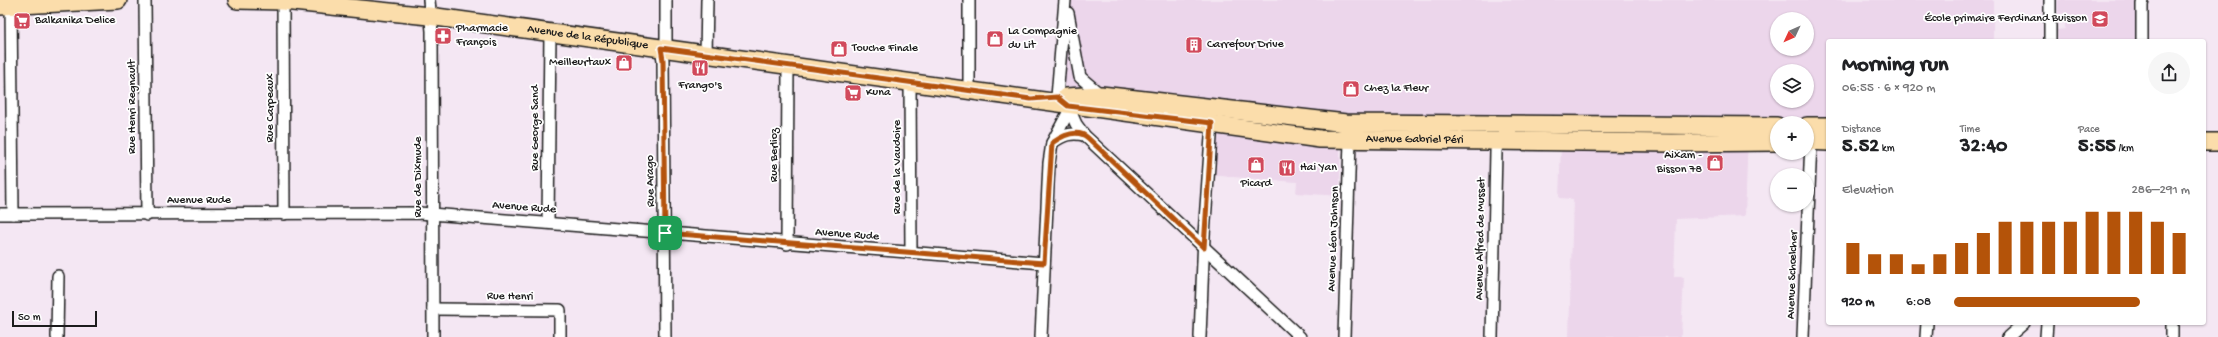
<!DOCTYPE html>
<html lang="en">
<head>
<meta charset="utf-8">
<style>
  :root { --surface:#fff; --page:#f6f6f6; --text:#202124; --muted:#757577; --accent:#b45309 }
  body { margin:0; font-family:"Gochi Hand",sans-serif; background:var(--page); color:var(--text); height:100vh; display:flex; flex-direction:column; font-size:15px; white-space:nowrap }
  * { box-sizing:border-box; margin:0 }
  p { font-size:13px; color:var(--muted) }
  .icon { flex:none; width:22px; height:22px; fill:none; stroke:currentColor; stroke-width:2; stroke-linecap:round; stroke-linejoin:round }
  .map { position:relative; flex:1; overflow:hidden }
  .drawer { position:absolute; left:1826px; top:39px; width:380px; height:286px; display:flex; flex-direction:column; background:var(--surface); border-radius:4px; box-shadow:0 1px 3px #0004 }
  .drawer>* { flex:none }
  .needle { width:26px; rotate:226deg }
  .tools { position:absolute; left:1770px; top:12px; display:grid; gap:8px }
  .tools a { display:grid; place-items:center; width:44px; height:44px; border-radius:50%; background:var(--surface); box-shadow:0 1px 3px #0004; font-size:20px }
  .scale { position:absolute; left:12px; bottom:10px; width:85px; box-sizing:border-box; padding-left:4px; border:2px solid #1c1c1c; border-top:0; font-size:11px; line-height:14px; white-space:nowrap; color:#1c1c1c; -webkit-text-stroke:3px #fff; paint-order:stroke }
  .pin { position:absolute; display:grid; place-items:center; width:34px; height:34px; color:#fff; margin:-17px; border-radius:8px; box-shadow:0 2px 6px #0006 }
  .round { display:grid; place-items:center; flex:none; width:42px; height:42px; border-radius:21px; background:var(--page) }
  .headline { display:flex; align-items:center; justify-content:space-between; height:68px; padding:0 16px }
  h1 { font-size:22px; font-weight:700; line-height:30px }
  .figures { display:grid; grid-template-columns:repeat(3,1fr); gap:6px; height:68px; padding:4px 16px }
  .figures div { display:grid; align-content:center }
  .figures b { font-size:20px; font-weight:700 }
  .figures small { font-size:11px; font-weight:400 }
  .figures p { font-size:11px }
  .chart { height:112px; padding:8px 16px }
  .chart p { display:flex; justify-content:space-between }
  .chart svg { width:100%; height:72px; margin-top:4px; stroke:var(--accent); stroke-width:6 }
  ul { padding:0 16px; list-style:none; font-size:13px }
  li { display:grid; grid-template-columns:64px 48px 1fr; align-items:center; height:30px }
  li i { height:10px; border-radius:5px; background:var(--accent) }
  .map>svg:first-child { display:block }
  .built { fill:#ecd6eb; fill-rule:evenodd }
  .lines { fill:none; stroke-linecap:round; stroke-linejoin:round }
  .minor-casing { stroke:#1c1c1c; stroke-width:14 }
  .primary-casing { stroke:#1c1c1c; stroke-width:20 }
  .minor { stroke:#fff; stroke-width:11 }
  .primary { stroke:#fbddab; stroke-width:17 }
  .route-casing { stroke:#fff; stroke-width:8 }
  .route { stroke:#b45309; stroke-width:5 }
  .labels { text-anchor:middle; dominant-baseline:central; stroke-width:3.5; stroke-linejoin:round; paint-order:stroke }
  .poi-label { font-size:12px; fill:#1c1c1c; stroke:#fff; text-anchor:start }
  .street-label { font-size:12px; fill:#1c1c1c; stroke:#fff }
</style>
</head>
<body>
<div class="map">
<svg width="2218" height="337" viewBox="0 0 2218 337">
  <rect width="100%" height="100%" fill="#f4e7f3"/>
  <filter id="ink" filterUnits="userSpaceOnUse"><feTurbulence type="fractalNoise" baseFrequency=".025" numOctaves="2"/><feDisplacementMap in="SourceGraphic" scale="8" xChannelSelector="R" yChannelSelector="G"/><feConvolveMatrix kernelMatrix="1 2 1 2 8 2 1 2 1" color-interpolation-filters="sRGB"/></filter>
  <g filter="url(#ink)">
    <g class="built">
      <path d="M1064 0H1993V41H1828V131L1807 123H1777L1748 136 1745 216 1676 219 1674 277H1684L1681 337H1569L1573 199 1559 198 1561 145 1340 149V196L1296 193 1297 182 1208 175V129L1060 110ZM1777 19H1807V49H1777ZM1777 71H1807V101H1777Z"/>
      <path d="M2058 0H2135V41H2058L2057 30 2065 29V13L2058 14Z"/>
    </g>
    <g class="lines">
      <g class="minor-casing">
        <g id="minor">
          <path d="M145 0 147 215"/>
          <path d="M429 0 432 31 433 337"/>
          <path d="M666 0V49"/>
          <path d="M1065 0 1057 97 1068 106 1076 124 1084 135 1300 337"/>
          <path d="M283 1 284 214"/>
          <path d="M11 5 13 214"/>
          <path d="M1068 13 1080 77 1101 95"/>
          <path d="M2050 41V0"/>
          <path d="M2142 41V4L2143 0"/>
          <path d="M661 48 663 60 665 337"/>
          <path d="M706 55 707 0"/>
          <path d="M910 83 911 252"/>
          <path d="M969 91V0"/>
          <path d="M1052 143C1063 135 1071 132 1084 135"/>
          <path d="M0 214 419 213 1044 263"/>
          <path d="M548 222 550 33"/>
          <path d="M787 244 788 66"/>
          <path d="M433 309 560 310V337"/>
          <path d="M57 337 58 276"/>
          <path d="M1041 337 1049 163 1052 143 1069 111"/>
          <path d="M1200 337 1204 235 1212 123"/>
          <path d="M1344 337 1350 141"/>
          <path d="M1492 337 1496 151 1498 141"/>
          <path d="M1803 337 1811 141"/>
          <path d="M1926 337 1927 323"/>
          <path d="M2008 337 2024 323"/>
          <path d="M2046 337 2047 323"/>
          <path d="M2172 337V323"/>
        </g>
      </g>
      <g class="primary-casing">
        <g id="primary">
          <path id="s1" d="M237 0 283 1 429 16 1320 139 1671 143 1777 142"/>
          <path d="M0 6 118 0"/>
          <path d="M1066 97 1101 95 1346 123 1777 126"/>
          <path d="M1807 126H1828"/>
          <path d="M1807 141 1828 142"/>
          <path d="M2204 142H2218"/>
        </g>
      </g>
      <use href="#minor" class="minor"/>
      <use href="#primary" class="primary"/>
    </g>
  </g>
  <g class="lines" filter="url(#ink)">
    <g class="route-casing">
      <path id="route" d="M661 48 1031 99 1057 97 1068 106 1212 123 1204 248 1088 138C1077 128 1062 136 1052 143L1044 263 665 233 663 60Z"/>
    </g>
    <use href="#route" class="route"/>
  </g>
  <defs>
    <g id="school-square" transform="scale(0.9)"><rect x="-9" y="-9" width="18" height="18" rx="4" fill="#d1495b" stroke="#fff"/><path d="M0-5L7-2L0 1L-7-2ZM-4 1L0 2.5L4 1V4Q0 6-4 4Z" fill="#fff"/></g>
    <g id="supermarket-square" transform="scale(0.9)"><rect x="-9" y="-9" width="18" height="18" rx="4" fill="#d1495b" stroke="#fff"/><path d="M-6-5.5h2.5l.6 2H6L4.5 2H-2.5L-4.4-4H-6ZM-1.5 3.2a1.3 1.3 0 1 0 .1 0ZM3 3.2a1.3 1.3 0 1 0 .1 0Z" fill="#fff"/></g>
    <g id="pharmacy-square" transform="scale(0.9)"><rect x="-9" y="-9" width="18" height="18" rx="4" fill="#d1495b" stroke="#fff"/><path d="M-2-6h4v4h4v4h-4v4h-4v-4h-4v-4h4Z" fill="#fff"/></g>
    <g id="shop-square" transform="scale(0.9)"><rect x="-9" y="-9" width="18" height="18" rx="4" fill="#d1495b" stroke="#fff"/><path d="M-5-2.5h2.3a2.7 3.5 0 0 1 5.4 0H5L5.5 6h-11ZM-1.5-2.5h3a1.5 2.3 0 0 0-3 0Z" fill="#fff"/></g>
    <g id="building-square" transform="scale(0.9)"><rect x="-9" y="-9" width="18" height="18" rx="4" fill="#d1495b" stroke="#fff"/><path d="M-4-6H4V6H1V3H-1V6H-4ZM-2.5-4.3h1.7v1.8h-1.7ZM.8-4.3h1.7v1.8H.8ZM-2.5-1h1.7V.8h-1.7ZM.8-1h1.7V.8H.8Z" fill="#fff"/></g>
    <g id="restaurant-square" transform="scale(0.9)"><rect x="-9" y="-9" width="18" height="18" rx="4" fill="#d1495b" stroke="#fff"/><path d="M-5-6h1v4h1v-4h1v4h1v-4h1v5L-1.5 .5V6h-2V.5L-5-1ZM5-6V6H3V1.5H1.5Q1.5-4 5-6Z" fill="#fff"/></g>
  </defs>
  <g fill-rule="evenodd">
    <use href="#school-square" x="2100" y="19"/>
    <use href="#supermarket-square" x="22" y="21"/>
    <use href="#pharmacy-square" x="443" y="36"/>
    <use href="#shop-square" x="995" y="39"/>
    <use href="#building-square" x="1194" y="45"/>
    <use href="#shop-square" x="839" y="49"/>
    <use href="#shop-square" x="624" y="63"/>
    <use href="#restaurant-square" x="700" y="68"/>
    <use href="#shop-square" x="1351" y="89"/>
    <use href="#supermarket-square" x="853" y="93"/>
    <use href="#shop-square" x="1715" y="163"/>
    <use href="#shop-square" x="1256" y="165"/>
    <use href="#restaurant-square" x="1287" y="168"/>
  </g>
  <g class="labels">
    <g class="poi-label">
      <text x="2087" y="19" text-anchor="end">École primaire Ferdinand Buisson</text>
      <text x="35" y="21">Balkanika Delice</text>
      <text x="456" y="29">Pharmacie<tspan x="456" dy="14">François</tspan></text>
      <text x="1008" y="32">La Compagnie<tspan x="1008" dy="14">du Lit</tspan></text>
      <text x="1207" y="45">Carrefour Drive</text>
      <text x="852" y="49">Touche Finale</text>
      <text x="611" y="63" text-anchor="end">Meilleurtaux</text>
      <text x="700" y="86" text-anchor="middle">Frango's</text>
      <text x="1364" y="89">Chez la Fleur</text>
      <text x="866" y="93">Kuna</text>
      <text x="1702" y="156" text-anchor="end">Aixam -<tspan x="1702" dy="14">Bisson 78</tspan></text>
      <text x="1300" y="168">Hai Yan</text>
      <text x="1256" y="184" text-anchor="middle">Picard</text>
    </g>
    <g class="street-label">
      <text stroke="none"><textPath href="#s1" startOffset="353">Avenue de la République</textPath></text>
      <text transform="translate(133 107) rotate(-90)">Rue Henri Regnault</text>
      <text transform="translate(271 108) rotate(-90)">Rue Carpeaux</text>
      <text transform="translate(536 128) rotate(-90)">Rue George Sand</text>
      <text stroke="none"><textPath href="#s1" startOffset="1187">Avenue Gabriel Péri</textPath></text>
      <text transform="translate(775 155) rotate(-90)">Rue Berlioz</text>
      <text transform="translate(898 167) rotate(-90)">Rue de la Vaudoire</text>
      <text transform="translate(419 177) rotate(-90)">Rue de Dixmude</text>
      <text transform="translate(651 181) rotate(-91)">Rue Arago</text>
      <text x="199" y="201">Avenue Rude</text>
      <text transform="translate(524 208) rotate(4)">Avenue Rude</text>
      <text transform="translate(847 235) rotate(4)">Avenue Rude</text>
      <text transform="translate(1334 239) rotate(-88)">Avenue Léon Johnson</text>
      <text transform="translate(1481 239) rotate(-89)">Avenue Alfred de Musset</text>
      <text transform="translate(1793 275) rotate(-88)">Avenue Schœlcher</text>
      <text transform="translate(510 297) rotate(1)">Rue Henri</text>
    </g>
  </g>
</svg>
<div class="tools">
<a><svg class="needle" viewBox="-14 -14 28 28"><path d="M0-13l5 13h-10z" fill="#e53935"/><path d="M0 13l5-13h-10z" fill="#757577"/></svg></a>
<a><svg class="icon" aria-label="layers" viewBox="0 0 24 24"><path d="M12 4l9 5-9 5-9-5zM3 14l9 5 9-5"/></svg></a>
<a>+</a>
<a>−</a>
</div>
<div class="scale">50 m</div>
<div class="pin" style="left:665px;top:233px;background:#1e9e55"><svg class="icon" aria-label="arrive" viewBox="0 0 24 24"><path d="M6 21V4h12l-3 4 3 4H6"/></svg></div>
<section class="drawer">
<div class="headline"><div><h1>Morning run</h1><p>06:55 · 6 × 920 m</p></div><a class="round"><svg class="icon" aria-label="share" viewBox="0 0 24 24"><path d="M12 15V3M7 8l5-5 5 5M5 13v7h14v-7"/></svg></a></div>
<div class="figures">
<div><p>Distance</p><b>5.52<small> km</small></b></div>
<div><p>Time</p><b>32:40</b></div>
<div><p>Pace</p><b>5:55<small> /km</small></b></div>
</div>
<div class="chart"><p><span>Elevation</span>286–291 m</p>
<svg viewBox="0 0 160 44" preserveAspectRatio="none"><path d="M5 44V25M15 44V32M25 44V32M35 44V38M45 44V32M55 44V25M65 44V19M75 44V12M85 44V12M95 44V12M105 44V12M115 44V6M125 44V6M135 44V6M145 44V12M155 44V19"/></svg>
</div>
<ul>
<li><b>920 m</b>6:08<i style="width:79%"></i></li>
</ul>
</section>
</div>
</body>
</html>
